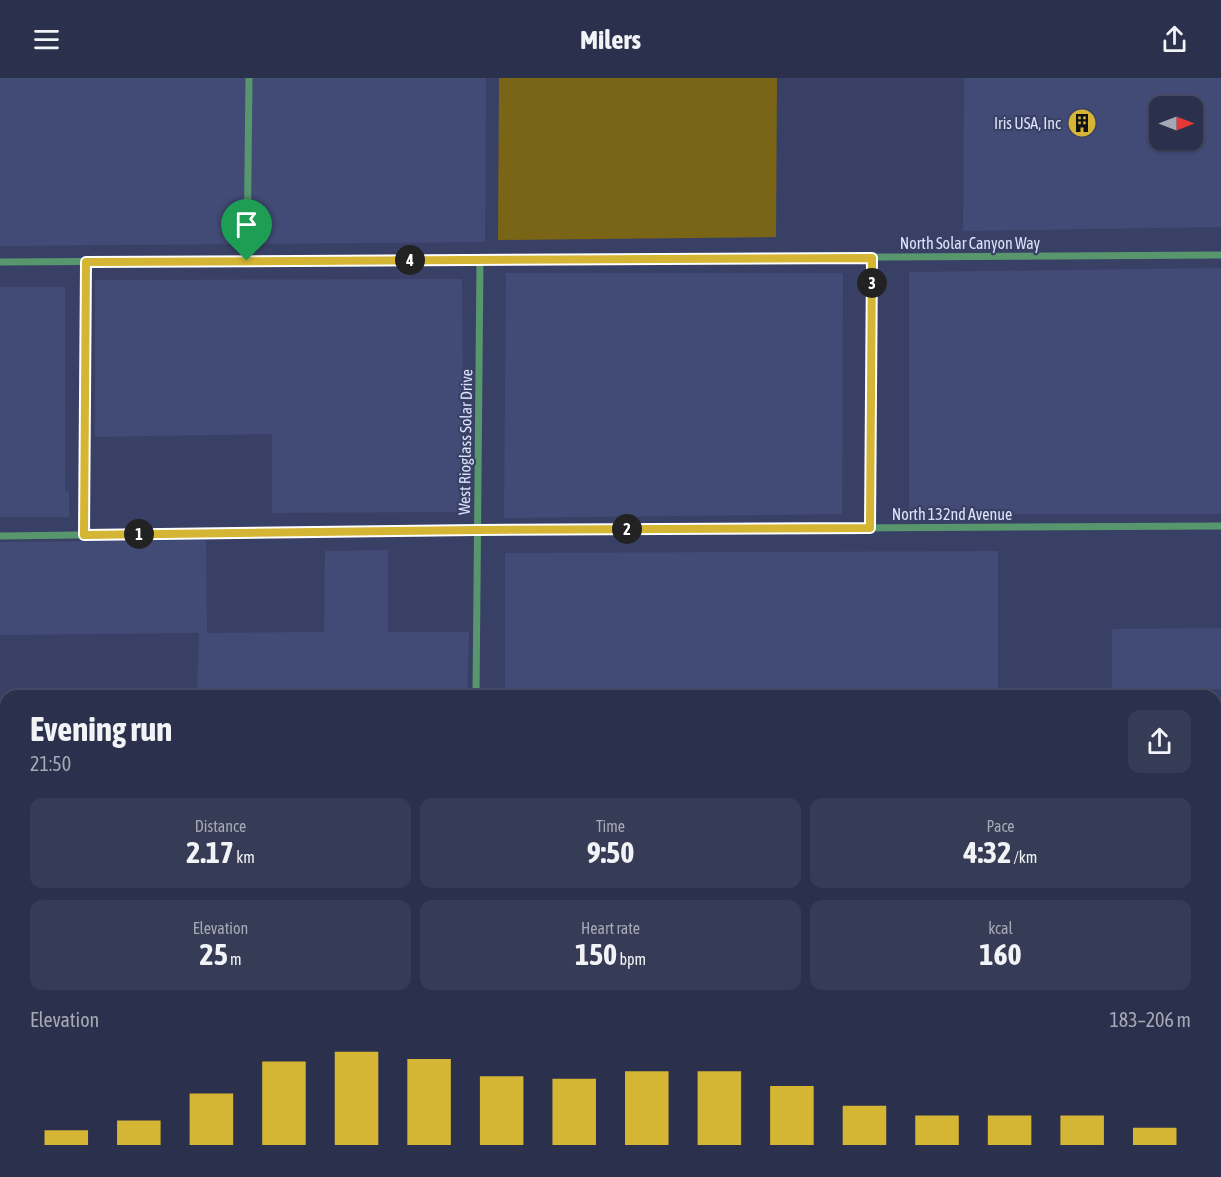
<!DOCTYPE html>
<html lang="en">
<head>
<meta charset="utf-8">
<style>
  :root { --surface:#2b304c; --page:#373c56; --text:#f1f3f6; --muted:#a6a9b5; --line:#474b64; --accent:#d5b534 }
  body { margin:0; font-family:"Asap Condensed",sans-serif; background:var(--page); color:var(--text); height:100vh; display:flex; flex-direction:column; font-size:22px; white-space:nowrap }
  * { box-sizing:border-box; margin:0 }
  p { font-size:20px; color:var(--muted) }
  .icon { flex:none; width:33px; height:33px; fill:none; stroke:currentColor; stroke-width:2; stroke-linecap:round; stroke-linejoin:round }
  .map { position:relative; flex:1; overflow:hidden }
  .sheet { position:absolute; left:0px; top:612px; width:1221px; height:488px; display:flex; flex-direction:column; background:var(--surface); border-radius:18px 18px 0 0; box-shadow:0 2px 4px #0004,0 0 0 2px var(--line) }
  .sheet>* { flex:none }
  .needle { width:39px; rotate:90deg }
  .tools { position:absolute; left:1149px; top:18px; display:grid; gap:12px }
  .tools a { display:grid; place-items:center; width:54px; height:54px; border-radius:12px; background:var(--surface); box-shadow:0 2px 4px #0004,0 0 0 2px var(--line); font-size:30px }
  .pin { position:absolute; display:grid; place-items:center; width:51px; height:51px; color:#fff; margin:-62px -26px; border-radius:50% 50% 50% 0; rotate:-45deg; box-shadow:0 0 6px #0007 }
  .pin .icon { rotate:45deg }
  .km { position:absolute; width:30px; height:30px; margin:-15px; border-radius:50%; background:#222; color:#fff; font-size:16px; line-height:30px; text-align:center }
  .round { display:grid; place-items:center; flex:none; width:63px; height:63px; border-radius:12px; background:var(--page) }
  .head { display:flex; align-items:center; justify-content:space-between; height:102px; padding:0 30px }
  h1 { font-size:33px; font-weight:700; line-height:45px }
  .figures { display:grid; grid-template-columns:repeat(3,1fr); gap:9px; height:102px; padding:6px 30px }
  .figures div { display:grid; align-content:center; border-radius:12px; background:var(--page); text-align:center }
  .figures b { font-size:30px; font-weight:700 }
  .figures small { font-size:16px; font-weight:400 }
  .figures p { font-size:16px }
  .chart { height:168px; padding:12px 30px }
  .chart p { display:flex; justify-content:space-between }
  .chart svg { width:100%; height:108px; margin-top:6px; stroke:var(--accent); stroke-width:6 }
  header { display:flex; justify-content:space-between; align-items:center; height:78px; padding:0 30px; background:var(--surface); font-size:27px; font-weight:700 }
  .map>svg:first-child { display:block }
  .built { fill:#424b76; fill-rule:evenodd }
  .green { fill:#796515 }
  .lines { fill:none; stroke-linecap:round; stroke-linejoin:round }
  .stream { stroke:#1b186c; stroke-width:2 }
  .minor { stroke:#58966e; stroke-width:7 }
  .tertiary { stroke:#58966e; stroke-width:8 }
  .primary { stroke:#5be794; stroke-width:10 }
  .route-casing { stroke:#fff; stroke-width:12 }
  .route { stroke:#d5b534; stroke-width:8 }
  .labels { text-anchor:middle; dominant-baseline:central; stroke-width:4.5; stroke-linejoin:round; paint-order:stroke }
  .poi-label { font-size:16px; fill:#dce2f9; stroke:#394065; text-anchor:end }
  .street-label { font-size:16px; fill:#dce2f9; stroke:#394065 }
</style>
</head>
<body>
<header><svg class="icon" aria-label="menu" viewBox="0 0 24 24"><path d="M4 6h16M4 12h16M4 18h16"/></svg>Milers<svg class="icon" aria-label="share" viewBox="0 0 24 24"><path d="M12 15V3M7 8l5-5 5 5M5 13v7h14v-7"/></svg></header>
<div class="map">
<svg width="1221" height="1099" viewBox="0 0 1221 1099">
  <rect width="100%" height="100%" fill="#394065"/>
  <g class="built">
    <path d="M0 0H486L485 164 0 168Z"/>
    <path d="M964 0H1221V149L963 153ZM1160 28H1192V62H1160Z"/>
    <path d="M1221 190V436H909V194Z"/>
    <path d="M506 195H843L842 436 504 440Z"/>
    <path d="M462 201 464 410H459L460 434 272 435V356L95 359V202Z"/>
    <path d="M0 209H65V413L69 414V439H0Z"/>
    <path d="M206 462 207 555 324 554 325 473 388 472V554H469L467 618H197L199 555 0 557V464Z"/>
    <path d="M998 473V612L505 614V475Z"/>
    <path d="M1221 550V611L1112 613V551Z"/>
    <rect x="479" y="1094" width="504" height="5"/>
  </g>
  <g class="green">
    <path d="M499 0H777L776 159 498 162Z"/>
    <rect x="662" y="1094" width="117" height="5"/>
  </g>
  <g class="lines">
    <path class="stream" d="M496 613V618"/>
    <g class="minor">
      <path d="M247 183 249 0"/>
      <path d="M0 184 1221 177"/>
      <path d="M870 450 872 180"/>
      <path d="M85 457 86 184"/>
      <path d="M0 458 477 452 1221 448"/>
      <path d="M476 618 480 182"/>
      <path d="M1215 1033H1221"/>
      <path d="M0 1044H6"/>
      <path d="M91 1099V1094"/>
      <path d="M278 1099V1094"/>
      <path d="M1024 1099V1094"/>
      <path d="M1110 1099V1094"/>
      <path d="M1196 1099V1094"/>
    </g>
    <path class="tertiary" d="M474 1094 475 1099"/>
    <g class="primary">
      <path d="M0 642H6"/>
      <path d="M1215 648H1221"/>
      <path d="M0 656H6"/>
    </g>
  </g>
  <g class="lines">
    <g class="route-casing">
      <path id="route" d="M872 180 870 450 477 452 84 457 86 184Z"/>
    </g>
    <use href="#route" class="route"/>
  </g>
  <defs>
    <g id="building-disc" transform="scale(1.5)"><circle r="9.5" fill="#d5b534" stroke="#394065"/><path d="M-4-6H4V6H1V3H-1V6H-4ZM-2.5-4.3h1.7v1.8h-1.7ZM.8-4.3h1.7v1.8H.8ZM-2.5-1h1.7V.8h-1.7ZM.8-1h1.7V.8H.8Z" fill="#111"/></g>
  </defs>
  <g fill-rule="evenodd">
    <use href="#building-disc" x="1082" y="45"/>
  </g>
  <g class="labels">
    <g class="poi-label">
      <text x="1061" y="45">Iris USA, Inc</text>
    </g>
    <g class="street-label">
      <text x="970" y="165">North Solar Canyon Way</text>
      <text transform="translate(465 364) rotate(-89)">West Rioglass Solar Drive</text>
      <text x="952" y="436">North 132nd Avenue</text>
    </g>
  </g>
</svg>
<div class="tools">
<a><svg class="needle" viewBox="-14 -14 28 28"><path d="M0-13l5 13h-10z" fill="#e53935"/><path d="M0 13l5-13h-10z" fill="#a6a9b5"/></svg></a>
</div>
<div class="pin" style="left:247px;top:183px;background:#1e9e55"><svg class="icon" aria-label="arrive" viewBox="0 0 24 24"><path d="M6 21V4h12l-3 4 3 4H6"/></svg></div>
<b class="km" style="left:139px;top:456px">1</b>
<b class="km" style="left:627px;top:451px">2</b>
<b class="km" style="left:872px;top:205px">3</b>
<b class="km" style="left:410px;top:182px">4</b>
<section class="sheet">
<div class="head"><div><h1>Evening run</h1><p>21:50</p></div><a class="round"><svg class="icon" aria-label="share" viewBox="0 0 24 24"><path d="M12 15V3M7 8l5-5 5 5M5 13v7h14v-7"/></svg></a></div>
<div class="figures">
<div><p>Distance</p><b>2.17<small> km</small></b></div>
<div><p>Time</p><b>9:50</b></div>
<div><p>Pace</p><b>4:32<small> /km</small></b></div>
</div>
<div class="figures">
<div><p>Elevation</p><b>25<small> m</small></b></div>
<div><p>Heart rate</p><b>150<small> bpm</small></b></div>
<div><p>kcal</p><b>160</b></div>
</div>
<div class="chart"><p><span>Elevation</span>183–206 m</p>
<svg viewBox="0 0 160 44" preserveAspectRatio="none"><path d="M5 44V38M15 44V34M25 44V23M35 44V10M45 44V6M55 44V9M65 44V16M75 44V17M85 44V14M95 44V14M105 44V20M115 44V28M125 44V32M135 44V32M145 44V32M155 44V37"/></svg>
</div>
</section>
</div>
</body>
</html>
